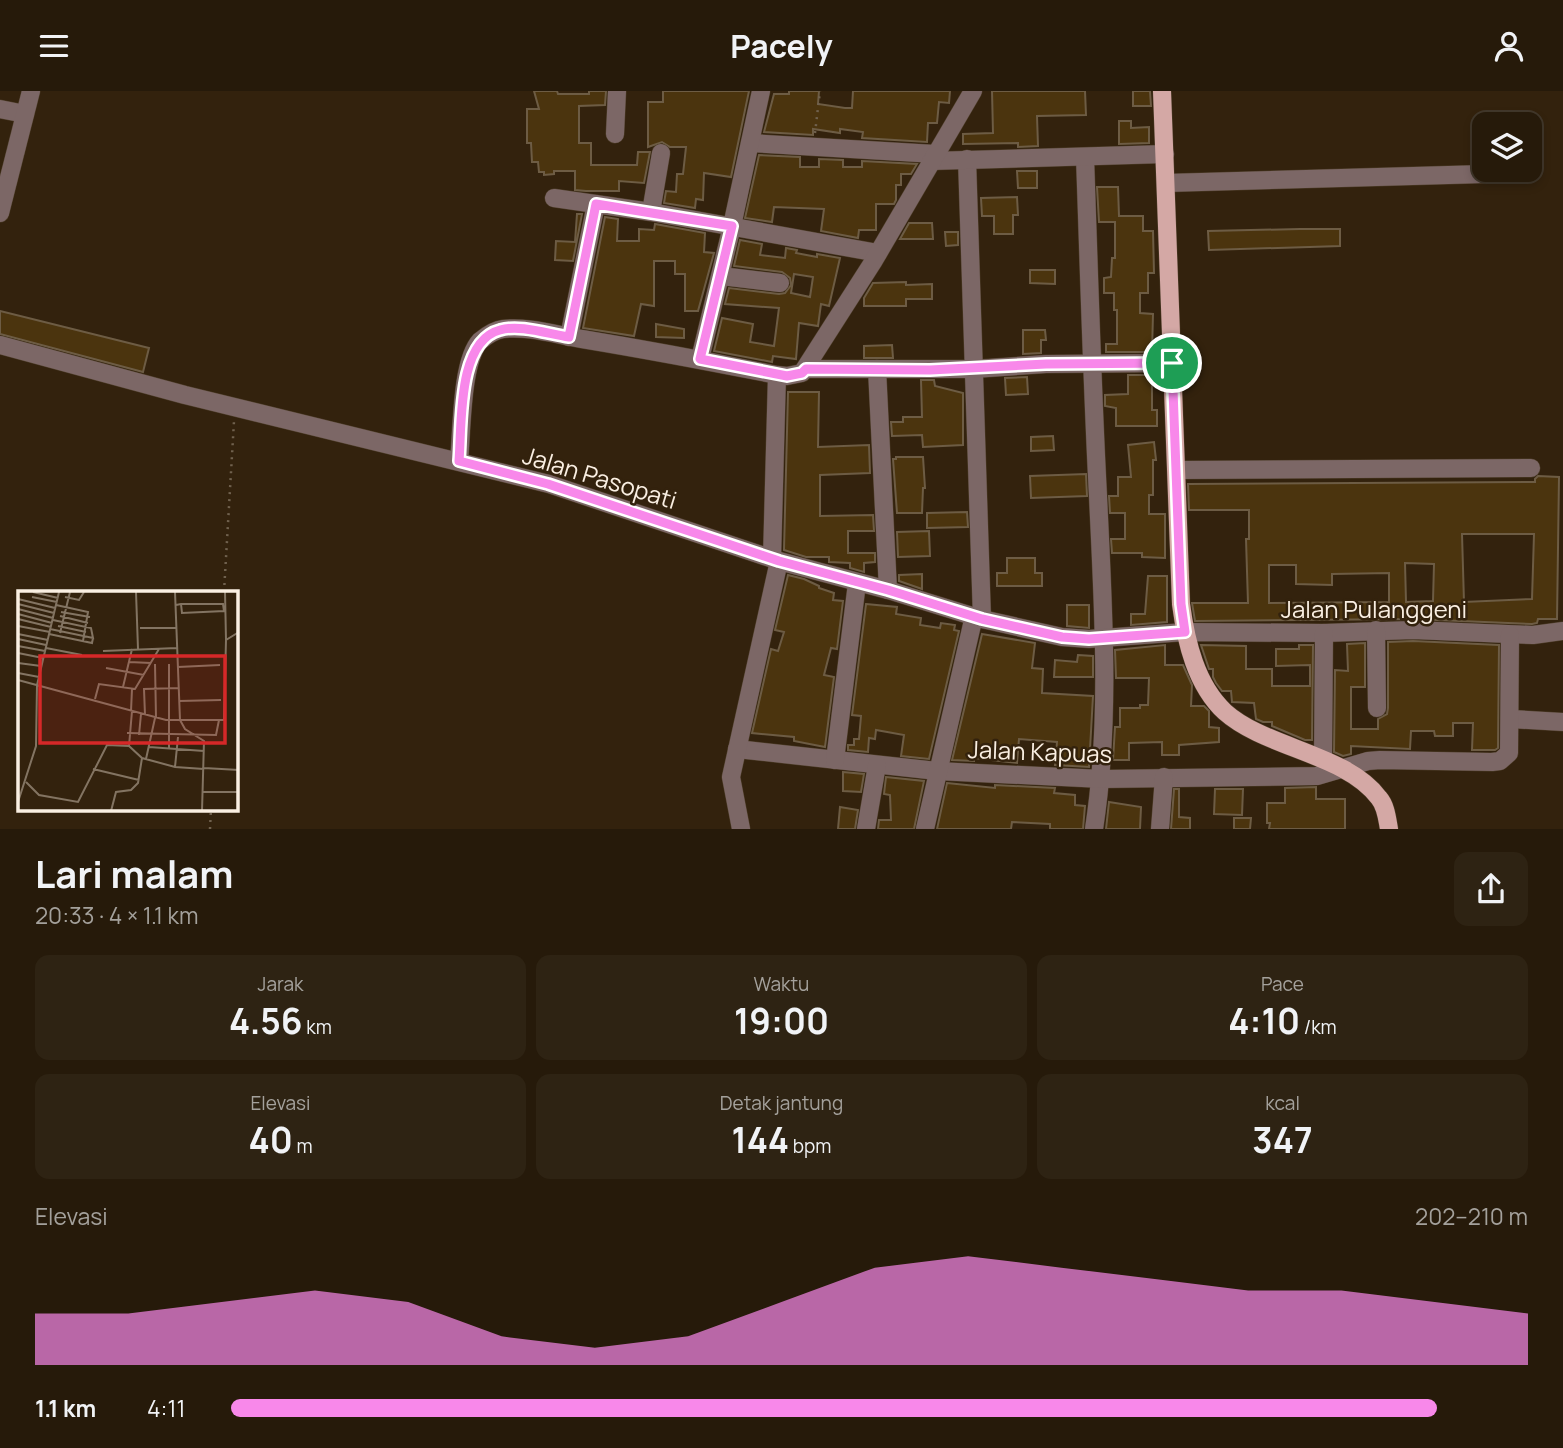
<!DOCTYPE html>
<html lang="id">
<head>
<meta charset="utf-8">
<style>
  :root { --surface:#261a0a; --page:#2e2313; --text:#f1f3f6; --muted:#a4a19c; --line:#42382b; --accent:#f888ea }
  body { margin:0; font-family:Manrope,sans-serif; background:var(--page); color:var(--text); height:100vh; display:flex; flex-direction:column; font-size:26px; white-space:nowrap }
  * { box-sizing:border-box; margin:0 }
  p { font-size:23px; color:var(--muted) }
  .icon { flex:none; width:38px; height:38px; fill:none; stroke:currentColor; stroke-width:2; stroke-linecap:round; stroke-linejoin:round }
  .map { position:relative; height:738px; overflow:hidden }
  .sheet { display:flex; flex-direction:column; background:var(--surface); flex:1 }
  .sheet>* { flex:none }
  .tools { position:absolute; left:1472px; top:21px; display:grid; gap:14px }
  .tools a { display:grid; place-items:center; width:70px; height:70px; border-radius:14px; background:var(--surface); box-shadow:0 4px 10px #0003,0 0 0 2px var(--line); font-size:35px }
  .pin { position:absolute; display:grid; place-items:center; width:60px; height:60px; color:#fff; margin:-30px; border:4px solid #fff; border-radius:50%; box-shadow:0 2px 7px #0007 }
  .round { display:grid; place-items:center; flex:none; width:74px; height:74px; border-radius:14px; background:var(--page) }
  .overview { display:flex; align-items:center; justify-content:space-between; height:119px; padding:0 35px }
  h1 { font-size:38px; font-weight:700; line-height:52px }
  .stats { display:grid; grid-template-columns:repeat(3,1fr); gap:10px; height:119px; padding:7px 35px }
  .stats div { display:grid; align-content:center; border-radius:14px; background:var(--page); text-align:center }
  .stats b { font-size:35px; font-weight:700 }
  .stats small { font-size:19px; font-weight:400 }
  .stats p { font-size:19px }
  .chart { height:196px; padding:14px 35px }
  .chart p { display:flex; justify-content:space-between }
  .chart svg { width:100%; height:126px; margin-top:7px; fill:var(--accent); opacity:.7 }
  ul { padding:0 35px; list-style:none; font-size:23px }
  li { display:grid; grid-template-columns:112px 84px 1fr; align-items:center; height:52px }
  li i { height:18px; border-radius:9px; background:var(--accent) }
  header { display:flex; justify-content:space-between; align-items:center; height:91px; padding:0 35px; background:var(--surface); font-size:32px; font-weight:700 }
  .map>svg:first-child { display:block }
  .building { fill:#4b340e; stroke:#6d5c44; stroke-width:2; fill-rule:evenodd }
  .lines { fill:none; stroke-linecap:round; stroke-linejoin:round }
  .minor-casing { stroke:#4f3f2b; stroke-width:19 }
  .major-casing { stroke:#4f3f2b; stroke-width:19 }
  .path { stroke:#70614e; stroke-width:2.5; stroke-dasharray:2 5; stroke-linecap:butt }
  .minor { stroke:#7c6766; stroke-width:18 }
  .major { stroke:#d4a8a5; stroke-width:18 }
  .route-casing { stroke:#fff; stroke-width:14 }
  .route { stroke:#f888ea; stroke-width:9 }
  .labels { text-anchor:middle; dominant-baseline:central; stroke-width:5; stroke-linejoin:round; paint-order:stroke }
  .street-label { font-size:24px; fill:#faefe2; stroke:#33220d }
  .inset-road { fill:none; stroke:#837462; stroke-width:2 }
  .view { fill:#d62828; fill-opacity:0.15; stroke:#d62828; stroke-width:3.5 }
  .inset-edge { fill:none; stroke:#faefe2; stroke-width:3.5 }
</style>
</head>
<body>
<header><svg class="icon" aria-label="menu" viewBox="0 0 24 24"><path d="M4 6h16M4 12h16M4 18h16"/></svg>Pacely<svg class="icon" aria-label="person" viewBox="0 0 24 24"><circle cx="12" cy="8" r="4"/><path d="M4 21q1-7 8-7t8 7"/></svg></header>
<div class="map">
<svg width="1563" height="738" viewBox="0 0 1563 738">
  <rect width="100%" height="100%" fill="#33220d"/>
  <g class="building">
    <path d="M534 0H557L558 3H589V0H606L605 14 579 15V52H591V74H637L638 61H650L644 92 619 90V100H586L575 99V80H554V83L544 84V81H539L538 71H532L531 52H527V18H539Z"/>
    <path d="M663 0H749L731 86 704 82 703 109 696 108 695 117 664 112 666 100 676 101 677 83H683L686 56H670L662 51 648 56V11H663Z"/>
    <path d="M789 0H819L818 13 845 17H852L853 0H950L949 12 939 11 937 32H928L927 51 862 47 863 41 840 38V42L813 38V44L764 41 774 3H789Z"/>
    <path d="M992 0H1085L1086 24 1037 25 1038 55 1018 56V52L963 53V43L993 42Z"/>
    <path d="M1133 0H1150L1151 15H1133Z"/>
    <path d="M1119 30H1131V37L1149 36V52L1119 53Z"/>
    <path d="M759 64 800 66V76H819V68L843 69V76H862V70L917 73 911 83H901V94H896V109L894 113H876V139H859L858 147 821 140 824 118 774 116 772 131 745 127Z"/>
    <path d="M1017 80H1037V97H1018Z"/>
    <path d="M1097 96H1118L1119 125H1143V140H1153L1154 182H1148V202H1140V222L1153 223 1152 261H1106V253H1117V219H1114V202H1104V187L1111 186 1112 167H1115V131H1099Z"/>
    <path d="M1017 106 1018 124H1013V143H994V125H982L981 107Z"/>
    <path d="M577 123H582L573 170 555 169 556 150 575 151Z"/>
    <path d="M605 126 618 128 617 150H639V138L654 139 655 133 705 142 704 161 714 162 698 220H685V183H675V170H654V215L641 213 634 245 583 237Z"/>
    <path d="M909 132H932L933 148H900Z"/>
    <path d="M1300 138H1340V155L1209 159 1208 140Z"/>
    <path d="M945 141H958V154L946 155Z"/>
    <path d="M740 149 762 153 760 164 785 167 786 157 797 159 796 162 817 166V163L840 167 829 215 821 213 818 235 799 232 796 268 773 265 772 271 714 260 722 227 753 233 750 251 774 255 779 217 725 213 729 197 779 203 785 202 791 194 790 187 782 181 734 175ZM794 183 813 186 810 206 791 202Z"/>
    <path d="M1030 179H1055V193L1030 192Z"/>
    <path d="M906 191V194L932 193V208H906V215H864V207L873 192Z"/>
    <path d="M0 220 149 257 143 281 0 243Z"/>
    <path d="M656 233 684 238V247L656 246Z"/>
    <path d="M1023 239H1045L1046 249H1041V262L1023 263Z"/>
    <path d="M892 254 893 267H864V255Z"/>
    <path d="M1128 284H1152V319H1157V335H1116V317L1105 315V304L1128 303Z"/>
    <path d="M1027 286 1028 303 1006 304 1005 287Z"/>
    <path d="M921 289H934L935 295 963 302V354L923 356 922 344 892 345 891 331H903V326H922Z"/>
    <path d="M788 301H819L818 356 869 354 870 382 820 384V425L873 424 874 440H848V462H875V471L864 472V481L850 477V472L829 471V466H806L784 459Z"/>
    <path d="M1053 345 1054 359 1031 360V346Z"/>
    <path d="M1154 351 1156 369H1153V404H1149V423H1165V467L1142 466V462H1112L1111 448H1125V422H1110L1109 405H1118V386H1131L1128 354Z"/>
    <path d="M896 366H923L925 397H923L922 422H897L893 368H896Z"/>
    <path d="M1086 383 1087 405 1031 407 1030 385Z"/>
    <path d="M1538 385 1559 386 1557 528H1538L1537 532 1532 533 1413 528 1195 530 1192 512H1248L1246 448H1249V419H1189L1188 393 1535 391V388ZM1462 443H1534L1532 508 1464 511ZM1405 472 1434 473 1433 510 1406 511ZM1269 474H1296V493L1332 494V483L1389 482V511L1269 512Z"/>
    <path d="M967 421 968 436 927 437V422Z"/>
    <path d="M929 440 930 465 898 466 897 441Z"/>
    <path d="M1007 467H1035V482H1042V495H997V482H1007Z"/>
    <path d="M922 483V498L899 490V484Z"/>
    <path d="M788 484 804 488 819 495V497L834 502 833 509 843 510 837 558 831 557 824 584 834 586 825 656 794 650V646L752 642 771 558 778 560 784 541 775 539Z"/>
    <path d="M1148 485H1167V531L1131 534V523H1145Z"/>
    <path d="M866 513 897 516 896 523 921 527 920 534 940 537 941 532 955 534 954 539 959 540 929 668 901 665 904 644 876 639 875 648 869 647 868 661 848 659V654H854V648H859L861 625 852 624Z"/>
    <path d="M1067 514H1089V537L1067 535Z"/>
    <path d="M982 543 1035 552 1032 577 1043 578 1042 602 1093 605 1089 676 1055 674 1057 651 1019 648 1017 672 974 667V670L952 669Z"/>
    <path d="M1413 550 1499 554 1498 657 1495 659H1472L1473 632H1453V645H1435L1434 640H1411L1410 658 1351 655V663L1343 665 1334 661 1335 579 1348 580 1347 553 1365 552V596H1351V638H1378V628L1387 623 1388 617V551Z"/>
    <path d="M1165 554V574H1183L1192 594 1191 615H1204L1209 620V636L1219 637V651L1179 654V664H1162V651L1129 652V669H1113L1115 636H1120V617H1140V614H1148L1149 587H1116L1115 559Z"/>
    <path d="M1201 554 1246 555V578H1272V595H1310V574L1276 575V558H1299V554H1313L1312 649H1305L1272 635V631H1263L1256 628 1254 612 1232 611 1231 600H1222L1216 592 1213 586V578H1209Z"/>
    <path d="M1078 564 1093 565V586H1054L1055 569 1077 571Z"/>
    <path d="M843 681 864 683 861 701 843 700Z"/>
    <path d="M886 686 924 690 914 738H878L879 729H891L890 704 884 703Z"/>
    <path d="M947 692 995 697V694L1055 697 1054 702 1075 704V714L1085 715 1083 738H1050V733L1012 731 1011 738H937Z"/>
    <path d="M1316 696V708H1345V738H1269L1270 732H1267V712H1285V697Z"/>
    <path d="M1174 698H1179V726L1190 727V738H1171Z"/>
    <path d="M1215 698H1243L1242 724 1214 723Z"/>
    <path d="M1109 711 1141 716 1140 738H1106Z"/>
    <path d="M840 716 858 719 855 738H838Z"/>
    <path d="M1234 727H1251L1250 738H1234Z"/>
  </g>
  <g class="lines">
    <g class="minor-casing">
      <g id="minor">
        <path d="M0 18 25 23"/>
        <path d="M615 43 617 0"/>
        <path d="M750 52 935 63"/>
        <path d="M1085 66C1089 179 1092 292 1098 405 1103 515 1111 628 1094 738"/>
        <path d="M967 68 982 528"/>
        <path d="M931 70 1165 63"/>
        <path d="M1166 92 1520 82"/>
        <path d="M554 107 651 121 878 162"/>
        <path d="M651 121 661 62"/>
        <path d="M0 122 31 0"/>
        <path d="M721 185 780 192"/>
        <path d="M569 246 596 113"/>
        <path d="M0 254 185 304 549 393 779 470 888 499 982 528 1062 546 1089 548 1185 541 1324 542 1413 539 1533 544 1563 540"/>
        <path d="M700 268 732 135 761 0"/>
        <path d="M806 278H877"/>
        <path d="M459 370C462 341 461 270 480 250 486 245 495 239 503 238 528 235 557 244 582 248 648 259 712 271 777 284L787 285 802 282 873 171 973 0"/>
        <path d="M1177 379 1531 377"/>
        <path d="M772 467 777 284"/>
        <path d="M888 499 877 278H974L1046 273 1172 272"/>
        <path d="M1376 539 1377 617"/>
        <path d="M1511 628 1563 631"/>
        <path d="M737 658 937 680 1102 688 1317 685 1368 670 1380 669 1492 671 1500 670 1509 662 1510 544"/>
        <path d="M835 669 857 492"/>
        <path d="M1323 669 1324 542"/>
        <path d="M741 738 731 686 779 470"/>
        <path d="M866 738 877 674"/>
        <path d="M925 738 974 525"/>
        <path d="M1160 738 1164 686"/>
      </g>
    </g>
    <g class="major-casing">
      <path id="major" d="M1162 0 1181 513C1186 551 1196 594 1225 621 1265 657 1347 663 1379 707 1386 715 1387 727 1389 738"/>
    </g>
    <g class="path">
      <path d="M815 42 820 0"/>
      <path d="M224 501 234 330"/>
      <path d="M210 738 211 718"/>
    </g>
    <use href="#minor" class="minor"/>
    <use href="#major" class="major"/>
  </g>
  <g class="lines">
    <g class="route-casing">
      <path id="route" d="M596 113 732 135 700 268 787 285 802 282 806 278 930 279 1046 273 1172 272 1181 513 1185 541 1089 548 1062 546 982 528 888 499 779 470 548 393 459 370C462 333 457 250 500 239 520 233 548 243 569 246Z"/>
    </g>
    <use href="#route" class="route"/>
  </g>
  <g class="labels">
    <g class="street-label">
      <text transform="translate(600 386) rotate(17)">Jalan Pasopati</text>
      <text x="1374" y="517">Jalan Pulanggeni</text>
      <text transform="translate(1040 660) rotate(2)">Jalan Kapuas</text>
    </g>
  </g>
  <g transform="translate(18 500)">
    <rect width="220" height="220" fill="#33220d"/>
    <path class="inset-road" d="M15 1 40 7M118 1 120 58M157 1 162 129 167 138 186 150 184 220M207 1 208 49M14 6 39 11M47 6 61 9 66 1M0 8 37 17M0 13 36 22M38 14 70 21 65 50M158 14 163 13H205L206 20 164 22 163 13M0 18 35 27M43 21 72 26M0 23 34 32M42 25 70 32M0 28 33 36M0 35 32 41M40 35 68 41M122 37H159M32 38 75 47 73 37 35 29M42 42 52 1M0 43 30 49M31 43 74 52 75 47M0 48 28 54M0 55 27 60M28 57 64 64M85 60 159 57M0 62 25 67M111 71 133 72M0 72 23 75M137 73 138 127M151 73V157M160 76 202 74M88 77 126 84M0 82 21 86M0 89 148 129H206L208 49 221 41M105 96 114 58M77 108 81 93 117 98 141 58M161 110 203 109M113 120 114 98M127 124 126 98 161 97M109 142 198 144 201 129M121 144 123 123M111 155 114 120M131 156 186 160M128 168 137 127M157 176 160 146M186 177 221 179M75 178 121 189M8 191 21 204 60 211 89 154 111 155 124 167 157 176 186 178M185 201H219M0 211 18 155 19 94 41 1M93 220 98 201 113 199 120 192 124 167"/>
    <path class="view" d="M22 65H207V152H22Z"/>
    <rect width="220" height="220" class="inset-edge"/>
  </g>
</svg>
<div class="tools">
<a><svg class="icon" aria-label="layers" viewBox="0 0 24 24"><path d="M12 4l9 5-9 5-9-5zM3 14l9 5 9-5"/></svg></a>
</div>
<div class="pin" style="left:1172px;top:272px;background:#1e9e55"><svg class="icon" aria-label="arrive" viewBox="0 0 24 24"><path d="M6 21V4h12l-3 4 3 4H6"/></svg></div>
</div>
<section class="sheet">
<div class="overview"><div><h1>Lari malam</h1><p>20:33 · 4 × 1.1 km</p></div><a class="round"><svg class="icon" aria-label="share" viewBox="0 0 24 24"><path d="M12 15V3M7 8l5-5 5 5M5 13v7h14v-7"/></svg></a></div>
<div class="stats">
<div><p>Jarak</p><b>4.56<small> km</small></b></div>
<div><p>Waktu</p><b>19:00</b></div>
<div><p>Pace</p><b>4:10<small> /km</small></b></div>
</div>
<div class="stats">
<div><p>Elevasi</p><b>40<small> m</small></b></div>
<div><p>Detak jantung</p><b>144<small> bpm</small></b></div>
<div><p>kcal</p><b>347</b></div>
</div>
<div class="chart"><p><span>Elevasi</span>202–210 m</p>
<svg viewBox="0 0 160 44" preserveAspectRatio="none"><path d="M0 44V26L10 26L20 22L30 18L40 22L50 34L60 38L70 34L80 22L90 10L100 6L110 10L120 14L130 18L140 18L150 22L160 26V44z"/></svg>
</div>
<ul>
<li><b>1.1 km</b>4:11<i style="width:93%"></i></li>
</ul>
</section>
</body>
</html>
